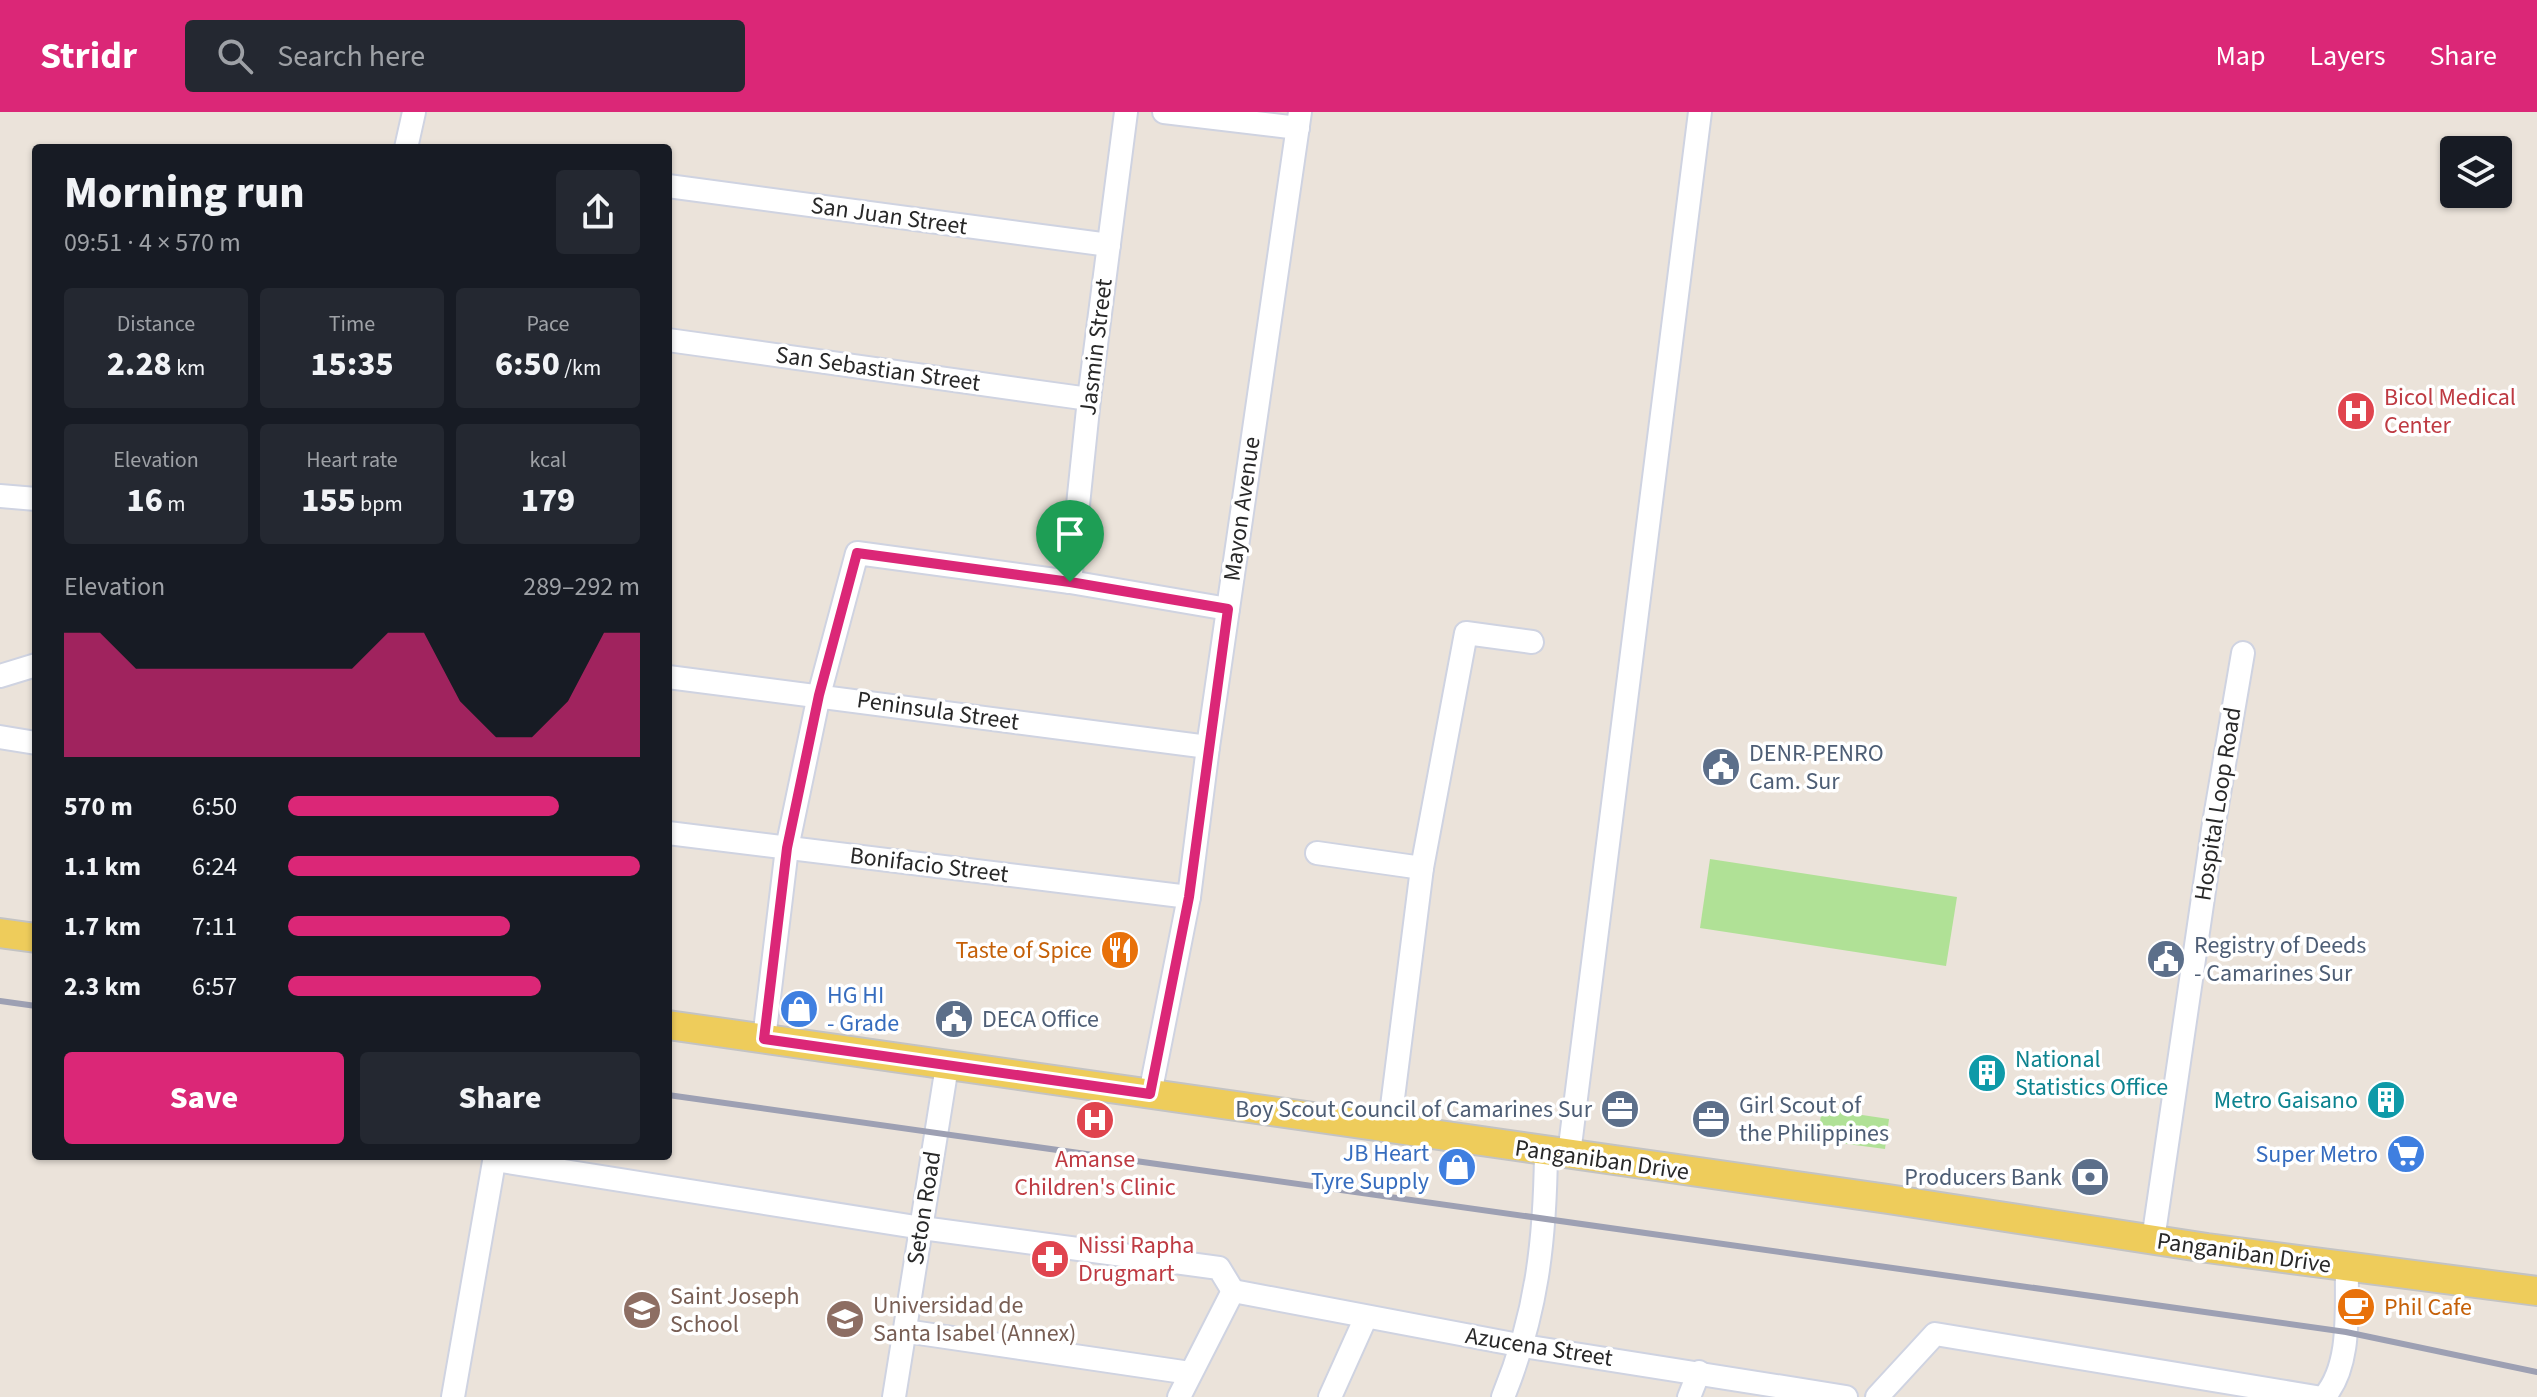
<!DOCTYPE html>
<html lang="en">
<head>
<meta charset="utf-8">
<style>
  :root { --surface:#171b24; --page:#242831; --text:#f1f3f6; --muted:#9ea1a6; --accent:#db2777 }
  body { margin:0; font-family:"Source Sans 3",sans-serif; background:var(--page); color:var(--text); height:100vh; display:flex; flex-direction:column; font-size:30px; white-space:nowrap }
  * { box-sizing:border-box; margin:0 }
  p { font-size:26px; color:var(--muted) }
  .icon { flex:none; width:44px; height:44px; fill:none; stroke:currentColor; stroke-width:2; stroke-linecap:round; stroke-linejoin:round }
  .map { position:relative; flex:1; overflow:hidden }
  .panel { position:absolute; left:32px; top:32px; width:640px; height:1016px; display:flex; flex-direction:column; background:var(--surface); border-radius:8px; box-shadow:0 2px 6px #0004 }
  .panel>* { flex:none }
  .controls { position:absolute; left:2440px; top:24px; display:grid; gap:16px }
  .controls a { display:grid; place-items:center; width:72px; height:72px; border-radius:8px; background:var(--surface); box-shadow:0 2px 6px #0004; font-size:40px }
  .pin { position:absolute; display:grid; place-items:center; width:68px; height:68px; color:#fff; margin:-82px -34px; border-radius:50% 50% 50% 0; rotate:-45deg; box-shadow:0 0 8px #0007 }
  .pin .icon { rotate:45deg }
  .round { display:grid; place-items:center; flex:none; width:84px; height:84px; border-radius:8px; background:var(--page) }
  .overview { display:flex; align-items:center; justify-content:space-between; height:136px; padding:0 32px }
  h1 { font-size:44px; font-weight:800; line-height:60px }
  .figures { display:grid; grid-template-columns:repeat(3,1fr); gap:12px; height:136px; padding:8px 32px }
  .figures div { display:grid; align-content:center; border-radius:8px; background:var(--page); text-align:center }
  .figures b { font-size:34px; font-weight:800 }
  .figures small { font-size:22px; font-weight:400 }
  .figures p { font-size:22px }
  .chart { height:224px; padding:16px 32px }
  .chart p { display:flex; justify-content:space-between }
  .chart svg { width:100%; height:144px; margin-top:8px; fill:var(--accent); opacity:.7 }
  .action { display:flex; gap:16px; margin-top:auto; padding:16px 32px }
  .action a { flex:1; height:92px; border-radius:8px; background:var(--accent); color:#fff; font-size:32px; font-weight:800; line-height:92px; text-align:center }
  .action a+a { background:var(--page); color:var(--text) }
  ul { padding:0 32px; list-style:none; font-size:26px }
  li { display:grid; grid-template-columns:128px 96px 1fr; align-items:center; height:60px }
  li i { height:20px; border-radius:10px; background:var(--accent) }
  header { display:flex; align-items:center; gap:48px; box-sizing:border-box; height:112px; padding:0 40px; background:var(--accent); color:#fff }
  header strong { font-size:38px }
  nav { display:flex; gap:44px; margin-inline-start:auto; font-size:28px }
  .search { width:560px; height:72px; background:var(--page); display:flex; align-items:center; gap:20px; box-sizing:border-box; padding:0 28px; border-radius:8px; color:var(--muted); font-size:30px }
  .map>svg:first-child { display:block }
  .green { fill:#b0e196 }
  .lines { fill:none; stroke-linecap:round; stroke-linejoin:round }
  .minor-casing { stroke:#cfd3e1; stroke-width:26 }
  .major-casing { stroke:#c3c3c3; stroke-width:32 }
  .minor { stroke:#fff; stroke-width:22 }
  .major { stroke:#eecc5b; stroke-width:28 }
  .rail { stroke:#9da0b3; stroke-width:6 }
  .route-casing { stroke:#fff; stroke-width:16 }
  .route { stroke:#db2777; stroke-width:10 }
  .labels { text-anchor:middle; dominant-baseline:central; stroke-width:7; stroke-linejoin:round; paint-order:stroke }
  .street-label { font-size:24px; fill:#282828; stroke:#fff }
  .health-label { font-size:24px; fill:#be3a42; stroke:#fff; text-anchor:start }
  .service-label { font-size:24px; fill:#4e5e75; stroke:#fff; text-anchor:start }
  .food-label { font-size:24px; fill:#c56008; stroke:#fff; text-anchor:end }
  .shop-label { font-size:24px; fill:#366cbe; stroke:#fff; text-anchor:end }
  .culture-label { font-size:24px; fill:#0d838f; stroke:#fff; text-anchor:start }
  .education-label { font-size:24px; fill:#785e54; stroke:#fff; text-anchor:start }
</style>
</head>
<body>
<header>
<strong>Stridr</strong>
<div class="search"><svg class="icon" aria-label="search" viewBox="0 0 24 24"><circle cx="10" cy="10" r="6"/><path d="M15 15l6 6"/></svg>Search here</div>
<nav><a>Map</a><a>Layers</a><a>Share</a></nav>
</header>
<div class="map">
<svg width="2537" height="1285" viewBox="0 0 2537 1285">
  <rect width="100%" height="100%" fill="#ebe3da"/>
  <g class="green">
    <path d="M1710 747 1957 785 1946 854 1700 816Z"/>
    <path d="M1822 997 1889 1007 1885 1037 1817 1028Z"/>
  </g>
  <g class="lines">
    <g class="minor-casing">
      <g id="minor">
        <path d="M1164 0 1298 16"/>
        <path d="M406 36 414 0"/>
        <path d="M668 74 1109 133"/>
        <path d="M668 228 1089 287"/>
        <path d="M0 384 36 387"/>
        <path d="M1070 470 1089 287 1126 0"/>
        <path d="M0 564 36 553"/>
        <path d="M668 565 1208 635"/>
        <path d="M0 625 36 631"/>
        <path d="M668 721 1189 785"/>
        <path d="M1317 741 1422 756"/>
        <path d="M764 927 787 736 819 583 857 441 1070 470 1228 497"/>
        <path d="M1150 982 1189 785 1208 635 1300 0"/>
        <path d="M1389 1018 1422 756 1466 521 1532 530"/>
        <path d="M1569 1042 1700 0"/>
        <path d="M495 1048 922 1116 1219 1156 1233 1179"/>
        <path d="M2153 1128 2213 717 2243 541"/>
        <path d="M1233 1179 1524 1234 1846 1285"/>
        <path d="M905 1219 1190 1261"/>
        <path d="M453 1285 495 1044"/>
        <path d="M894 1285 947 954"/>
        <path d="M1179 1285 1233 1179"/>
        <path d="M1330 1285 1366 1205"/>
        <path d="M1503 1285C1537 1202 1545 1129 1546 1040"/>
        <path d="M1689 1285 1699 1260"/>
        <path d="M1877 1285 1935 1222 2316 1285"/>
        <path d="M2324 1285C2352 1253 2346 1197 2347 1156"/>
      </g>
    </g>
    <g class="major-casing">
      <g id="major">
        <path d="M0 821 36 826"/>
        <path d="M668 913 1888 1087 2207 1136 2537 1179"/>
      </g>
    </g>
    <use href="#minor" class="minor"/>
    <use href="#major" class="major"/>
    <g class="rail">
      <path d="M0 889 36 894"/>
      <path d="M668 983 2346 1220 2537 1260"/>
    </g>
  </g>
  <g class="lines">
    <g class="route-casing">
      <path id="route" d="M857 441 1070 470 1228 497 1189 785 1150 982 764 927 787 736 819 583Z"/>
    </g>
    <use href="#route" class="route"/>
  </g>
  <defs>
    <g id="hospital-disc" transform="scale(2)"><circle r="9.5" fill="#e0444e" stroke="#fff"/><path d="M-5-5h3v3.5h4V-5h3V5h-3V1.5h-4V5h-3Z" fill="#fff"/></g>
    <g id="civic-disc" transform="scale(2)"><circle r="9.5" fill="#5c6f8a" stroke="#fff"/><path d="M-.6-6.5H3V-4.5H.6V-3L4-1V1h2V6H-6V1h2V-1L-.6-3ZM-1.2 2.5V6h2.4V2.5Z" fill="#fff"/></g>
    <g id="restaurant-disc" transform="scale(2)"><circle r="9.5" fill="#e8710a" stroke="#fff"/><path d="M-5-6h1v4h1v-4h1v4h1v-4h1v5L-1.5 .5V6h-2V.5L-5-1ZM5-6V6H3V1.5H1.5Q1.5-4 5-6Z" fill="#fff"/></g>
    <g id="shop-disc" transform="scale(2)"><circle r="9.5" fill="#3f7fe0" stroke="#fff"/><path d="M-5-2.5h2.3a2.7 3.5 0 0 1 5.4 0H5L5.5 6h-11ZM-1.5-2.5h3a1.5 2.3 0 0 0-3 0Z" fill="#fff"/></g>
    <g id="building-disc" transform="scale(2)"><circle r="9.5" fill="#0f9aa8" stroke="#fff"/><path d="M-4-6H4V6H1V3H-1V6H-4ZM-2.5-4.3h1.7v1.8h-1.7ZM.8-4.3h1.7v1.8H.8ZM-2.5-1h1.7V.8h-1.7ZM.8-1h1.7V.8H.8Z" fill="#fff"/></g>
    <g id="office-disc" transform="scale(2)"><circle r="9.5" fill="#5c6f8a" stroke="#fff"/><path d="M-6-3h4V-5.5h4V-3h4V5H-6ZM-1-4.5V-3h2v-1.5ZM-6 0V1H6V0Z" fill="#fff"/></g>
    <g id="supermarket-disc" transform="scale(2)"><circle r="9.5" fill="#3f7fe0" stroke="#fff"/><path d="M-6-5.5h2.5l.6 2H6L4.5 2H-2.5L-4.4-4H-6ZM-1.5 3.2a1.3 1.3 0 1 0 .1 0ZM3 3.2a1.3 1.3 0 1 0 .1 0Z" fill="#fff"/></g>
    <g id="bank-disc" transform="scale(2)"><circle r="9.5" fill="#5c6f8a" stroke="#fff"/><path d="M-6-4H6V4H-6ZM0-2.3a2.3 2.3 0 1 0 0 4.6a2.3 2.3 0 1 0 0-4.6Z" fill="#fff"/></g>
    <g id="pharmacy-disc" transform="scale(2)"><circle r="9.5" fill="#e0444e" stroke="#fff"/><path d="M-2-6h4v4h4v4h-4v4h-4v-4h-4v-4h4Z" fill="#fff"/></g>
    <g id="cafe-disc" transform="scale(2)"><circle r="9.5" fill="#e8710a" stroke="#fff"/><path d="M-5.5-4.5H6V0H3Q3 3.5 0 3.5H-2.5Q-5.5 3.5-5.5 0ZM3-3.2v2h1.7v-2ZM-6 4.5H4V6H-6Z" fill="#fff"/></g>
    <g id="school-disc" transform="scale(2)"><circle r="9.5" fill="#8d6e63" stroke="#fff"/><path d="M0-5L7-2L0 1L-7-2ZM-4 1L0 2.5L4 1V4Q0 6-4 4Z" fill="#fff"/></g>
    <g id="university-disc" transform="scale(2)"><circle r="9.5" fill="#8d6e63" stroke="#fff"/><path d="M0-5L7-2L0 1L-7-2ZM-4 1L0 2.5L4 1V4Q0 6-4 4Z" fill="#fff"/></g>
  </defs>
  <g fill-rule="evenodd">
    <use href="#hospital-disc" x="2356" y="299"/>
    <use href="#civic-disc" x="1721" y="655"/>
    <use href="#restaurant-disc" x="1120" y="838"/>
    <use href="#civic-disc" x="2166" y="847"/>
    <use href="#shop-disc" x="799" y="897"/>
    <use href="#civic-disc" x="954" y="907"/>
    <use href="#building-disc" x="1987" y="961"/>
    <use href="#building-disc" x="2386" y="988"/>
    <use href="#office-disc" x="1620" y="997"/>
    <use href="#office-disc" x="1711" y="1007"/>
    <use href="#hospital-disc" x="1095" y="1008"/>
    <use href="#supermarket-disc" x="2406" y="1042"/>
    <use href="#shop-disc" x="1457" y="1055"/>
    <use href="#bank-disc" x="2090" y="1065"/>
    <use href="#pharmacy-disc" x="1050" y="1147"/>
    <use href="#cafe-disc" x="2356" y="1195"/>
    <use href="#school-disc" x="642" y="1198"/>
    <use href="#university-disc" x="845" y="1207"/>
  </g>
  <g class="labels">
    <g class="street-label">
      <text transform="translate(889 104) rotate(8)">San Juan Street</text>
      <text transform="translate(1096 235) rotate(-83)">Jasmin Street</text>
      <text transform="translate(878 257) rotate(8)">San Sebastian Street</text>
      <text transform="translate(1242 397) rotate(-82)">Mayon Avenue</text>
      <text transform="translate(938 599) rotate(8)">Peninsula Street</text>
      <text transform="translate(2218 692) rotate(-81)">Hospital Loop Road</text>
      <text transform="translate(929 753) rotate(7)">Bonifacio Street</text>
      <text transform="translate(1602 1048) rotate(8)">Panganiban Drive</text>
      <text transform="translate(924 1096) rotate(-81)">Seton Road</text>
      <text transform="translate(2244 1141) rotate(8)">Panganiban Drive</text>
      <text transform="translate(1539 1235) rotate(9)">Azucena Street</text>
    </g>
    <g class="health-label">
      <text x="2384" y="285">Bicol Medical<tspan x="2384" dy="28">Center</tspan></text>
      <text x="1095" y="1047" text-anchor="middle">Amanse<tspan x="1095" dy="28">Children's Clinic</tspan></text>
      <text x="1078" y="1133">Nissi Rapha<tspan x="1078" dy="28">Drugmart</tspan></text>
    </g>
    <g class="service-label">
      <text x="1749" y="641">DENR-PENRO<tspan x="1749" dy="28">Cam. Sur</tspan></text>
      <text x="2194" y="833">Registry of Deeds<tspan x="2194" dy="28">- Camarines Sur</tspan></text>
      <text x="982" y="907">DECA Office</text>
      <text x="1739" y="993">Girl Scout of<tspan x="1739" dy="28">the Philippines</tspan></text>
      <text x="1592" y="997" text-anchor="end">Boy Scout Council of Camarines Sur</text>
      <text x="2062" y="1065" text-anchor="end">Producers Bank</text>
    </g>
    <g class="food-label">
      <text x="1092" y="838">Taste of Spice</text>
      <text x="2384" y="1195" text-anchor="start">Phil Cafe</text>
    </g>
    <g class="shop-label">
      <text x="827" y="883" text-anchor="start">HG HI<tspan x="827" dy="28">- Grade</tspan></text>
      <text x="1429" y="1041">JB Heart<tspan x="1429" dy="28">Tyre Supply</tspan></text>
      <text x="2378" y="1042">Super Metro</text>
    </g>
    <g class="culture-label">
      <text x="2015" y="947">National<tspan x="2015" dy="28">Statistics Office</tspan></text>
      <text x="2358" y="988" text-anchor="end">Metro Gaisano</text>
    </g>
    <g class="education-label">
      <text x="670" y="1184">Saint Joseph<tspan x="670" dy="28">School</tspan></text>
      <text x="873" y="1193">Universidad de<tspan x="873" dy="28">Santa Isabel (Annex)</tspan></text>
    </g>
  </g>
</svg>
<div class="controls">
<a><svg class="icon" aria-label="layers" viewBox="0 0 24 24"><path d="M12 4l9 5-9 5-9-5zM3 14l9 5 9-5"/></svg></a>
</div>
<div class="pin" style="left:1070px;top:470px;background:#1e9e55"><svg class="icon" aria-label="arrive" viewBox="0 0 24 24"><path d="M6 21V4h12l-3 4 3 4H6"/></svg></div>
<section class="panel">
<div class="overview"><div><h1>Morning run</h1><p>09:51 · 4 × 570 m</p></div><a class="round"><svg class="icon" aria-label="share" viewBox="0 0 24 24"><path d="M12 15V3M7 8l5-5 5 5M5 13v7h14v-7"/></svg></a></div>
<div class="figures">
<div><p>Distance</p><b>2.28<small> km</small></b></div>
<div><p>Time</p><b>15:35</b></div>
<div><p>Pace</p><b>6:50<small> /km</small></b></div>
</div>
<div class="figures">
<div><p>Elevation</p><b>16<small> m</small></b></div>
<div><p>Heart rate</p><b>155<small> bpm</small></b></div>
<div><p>kcal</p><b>179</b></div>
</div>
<div class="chart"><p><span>Elevation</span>289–292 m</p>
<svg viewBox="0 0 160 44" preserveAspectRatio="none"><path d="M0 44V6L10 6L20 17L30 17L40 17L50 17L60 17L70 17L80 17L90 6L100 6L110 27L120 38L130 38L140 27L150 6L160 6V44z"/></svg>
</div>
<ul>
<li><b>570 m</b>6:50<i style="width:77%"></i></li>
<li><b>1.1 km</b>6:24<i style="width:100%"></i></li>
<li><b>1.7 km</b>7:11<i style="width:63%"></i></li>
<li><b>2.3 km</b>6:57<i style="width:72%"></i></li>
</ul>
<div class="action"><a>Save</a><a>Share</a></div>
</section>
</div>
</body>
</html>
